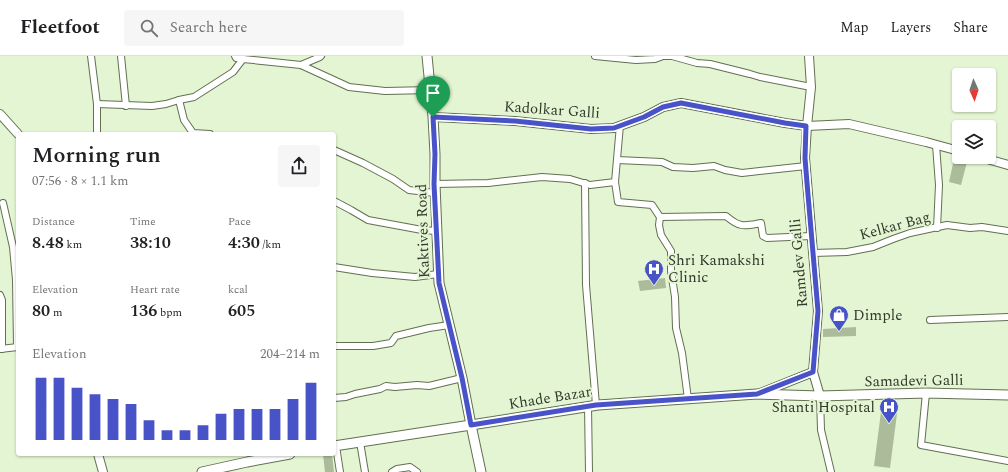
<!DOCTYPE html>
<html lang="en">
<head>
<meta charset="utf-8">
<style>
  :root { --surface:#fff; --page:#f6f6f6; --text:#202124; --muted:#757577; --line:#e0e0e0; --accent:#4953c8 }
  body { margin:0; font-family:Spectral,serif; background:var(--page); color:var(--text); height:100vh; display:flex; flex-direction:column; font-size:15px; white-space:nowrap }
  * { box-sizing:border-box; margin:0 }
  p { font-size:13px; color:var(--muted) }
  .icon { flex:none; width:22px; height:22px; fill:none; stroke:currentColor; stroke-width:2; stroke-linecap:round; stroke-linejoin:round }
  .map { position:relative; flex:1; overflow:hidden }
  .details { position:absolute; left:16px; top:76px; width:320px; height:324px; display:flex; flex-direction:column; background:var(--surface); border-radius:4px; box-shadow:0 1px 3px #0004 }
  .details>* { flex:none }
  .needle { width:26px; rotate:177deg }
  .tools { position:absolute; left:952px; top:12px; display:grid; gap:8px }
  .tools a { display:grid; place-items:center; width:44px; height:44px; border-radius:4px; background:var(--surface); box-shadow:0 1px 3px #0004; font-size:20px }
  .pin { position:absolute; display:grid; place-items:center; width:34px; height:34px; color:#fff; margin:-41px -17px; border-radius:50% 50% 50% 0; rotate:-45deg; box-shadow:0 0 4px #0007 }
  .pin .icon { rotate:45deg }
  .round { display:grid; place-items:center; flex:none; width:42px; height:42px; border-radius:4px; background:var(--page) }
  .summary { display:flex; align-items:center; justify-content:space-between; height:68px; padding:0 16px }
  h1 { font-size:22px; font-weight:600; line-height:30px }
  .stats { display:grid; grid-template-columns:repeat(3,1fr); gap:6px; height:68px; padding:4px 16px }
  .stats div { display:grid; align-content:center }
  .stats b { font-size:17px; font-weight:600 }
  .stats small { font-size:11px; font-weight:400 }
  .stats p { font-size:11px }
  .chart { height:112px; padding:8px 16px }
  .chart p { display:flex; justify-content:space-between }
  .chart svg { width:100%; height:72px; margin-top:4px; stroke:var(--accent); stroke-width:6 }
  header { display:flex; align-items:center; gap:24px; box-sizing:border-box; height:56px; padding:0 20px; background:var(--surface); border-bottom:1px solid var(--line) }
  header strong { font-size:19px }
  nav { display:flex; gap:22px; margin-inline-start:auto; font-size:14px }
  .search { width:280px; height:36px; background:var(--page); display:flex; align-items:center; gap:10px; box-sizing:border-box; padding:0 14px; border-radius:4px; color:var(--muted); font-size:15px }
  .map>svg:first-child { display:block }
  .building { fill:#acbc9b }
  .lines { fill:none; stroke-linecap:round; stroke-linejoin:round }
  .minor-casing { stroke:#627052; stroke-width:8 }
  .tertiary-casing { stroke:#627052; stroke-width:10 }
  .secondary-casing { stroke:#627052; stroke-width:11 }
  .minor { stroke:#fff; stroke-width:6 }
  .tertiary { stroke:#fff; stroke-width:8 }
  .secondary { stroke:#fff; stroke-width:9 }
  .route-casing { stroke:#fff; stroke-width:8 }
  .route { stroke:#4953c8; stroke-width:5 }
  .labels { text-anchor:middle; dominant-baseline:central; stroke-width:4; stroke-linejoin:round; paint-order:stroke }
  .street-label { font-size:15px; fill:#32392b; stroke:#e4f5d3 }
  .poi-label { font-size:15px; fill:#32392b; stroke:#e4f5d3; text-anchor:start }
</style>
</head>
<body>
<header>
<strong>Fleetfoot</strong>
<div class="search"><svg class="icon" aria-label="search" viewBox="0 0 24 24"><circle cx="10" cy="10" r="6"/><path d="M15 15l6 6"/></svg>Search here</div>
<nav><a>Map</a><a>Layers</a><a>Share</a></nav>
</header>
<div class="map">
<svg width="1008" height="416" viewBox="0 0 1008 416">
  <rect width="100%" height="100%" fill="#e4f5d3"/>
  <g class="building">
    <path d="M954 103 967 106 961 129 949 126Z"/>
    <path d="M665 222 666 232 640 235 638 225Z"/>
    <path d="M856 271V280L823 281V273Z"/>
    <path d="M882 348 898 350 890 412 874 410Z"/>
    <path d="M323 398H332L334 416H325Z"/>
  </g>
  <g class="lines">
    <g class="minor-casing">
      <g id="minor">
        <path d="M91 0 97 48V78"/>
        <path d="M121 0 126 50"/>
        <path d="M235 0 236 2 243 3"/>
        <path d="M595 0 636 4 655 3 663 0H672L697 7 710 8 750 18 760 21 811 31"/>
        <path d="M301 9 320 1 321 0"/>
        <path d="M179 44 184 64 193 77 210 78"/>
        <path d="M97 48 152 50 166 48 179 44 194 41 233 16 243 3 301 9 349 31 385 35 431 34"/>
        <path d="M936 89 939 129 937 172"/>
        <path d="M334 94 363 107 393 123 409 134 435 137"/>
        <path d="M617 104 662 106 673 111 693 112 714 110 725 114 742 117 806 110"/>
        <path d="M615 126 618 146 652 149 660 161 726 160C740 172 744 170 761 167L763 180 767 182 811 180"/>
        <path d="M585 127 586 229 596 349"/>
        <path d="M435 128 488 127 542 121 570 123 590 129 615 126 620 69"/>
        <path d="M334 145 351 154 368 164 422 174 437 175"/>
        <path d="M3 147 13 191 16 224 17 291"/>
        <path d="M660 161 659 169 661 179 671 195V215L675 241 676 272 682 297 688 343"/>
        <path d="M813 197 847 196 873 191 893 183 910 177 947 169 970 172 982 171 1008 175"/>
        <path d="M334 211 372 217 415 221 438 218"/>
        <path d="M0 239 2 244V293"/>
        <path d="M930 264 1008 261"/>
        <path d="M334 290H373L391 287 396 280 429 272 449 269"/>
        <path d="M0 293 18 291"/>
        <path d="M926 337 921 389 1008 405"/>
        <path d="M820 340 821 374 831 416"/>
        <path d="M334 342 346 341 355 338 380 333 386 330 395 331 417 329 429 330 462 322"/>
        <path d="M588 350 589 416"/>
        <path d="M360 386 365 416"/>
        <path d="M336 390 340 416"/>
        <path d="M392 416 397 413 410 411 417 416"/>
      </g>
    </g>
    <g class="tertiary-casing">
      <g id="tertiary">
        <path d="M809 0 811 31 807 70 805 102 818 255 813 316 820 340"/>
        <path d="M0 58 18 78"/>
        <path d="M433 61 515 65 591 73 614 72 644 61 663 51 681 47 785 67 807 70 849 68 926 86 959 95"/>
        <path d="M980 101 1008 109"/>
        <path d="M758 338 813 316"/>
        <path d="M98 398 103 416"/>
      </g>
    </g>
    <g class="secondary-casing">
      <g id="secondary">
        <path d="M427 0 433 61 435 98V128L439 227 462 322 471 369 481 416"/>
        <path d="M334 390 471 369 598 349 757 338 820 340 926 337 1008 339"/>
        <path d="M202 416 247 406 290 398"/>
      </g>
    </g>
    <use href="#minor" class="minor"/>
    <use href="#tertiary" class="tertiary"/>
    <use href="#secondary" class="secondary"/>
  </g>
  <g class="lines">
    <g class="route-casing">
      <path id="route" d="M681 47 785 67 806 70 805 102 807 127 818 255 813 316 757 338 596 349 471 369 462 322 439 227 434 128 435 98 433 61 515 65 591 73 614 72 644 61 663 51Z"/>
    </g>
    <use href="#route" class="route"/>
  </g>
  <defs>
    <g id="hospital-pin" transform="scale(1)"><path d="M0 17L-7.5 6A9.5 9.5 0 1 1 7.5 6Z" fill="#4953c8" stroke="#e4f5d3"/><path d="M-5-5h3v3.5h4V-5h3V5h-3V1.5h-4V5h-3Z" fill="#fff"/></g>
    <g id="shop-pin" transform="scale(1)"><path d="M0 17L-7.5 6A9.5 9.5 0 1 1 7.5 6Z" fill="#4953c8" stroke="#e4f5d3"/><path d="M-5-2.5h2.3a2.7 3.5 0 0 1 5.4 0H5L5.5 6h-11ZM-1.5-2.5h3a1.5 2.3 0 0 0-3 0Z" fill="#fff"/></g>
  </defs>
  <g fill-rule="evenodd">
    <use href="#hospital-pin" x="654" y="213"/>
    <use href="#shop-pin" x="839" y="259"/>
    <use href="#hospital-pin" x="889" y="351"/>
  </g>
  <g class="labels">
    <g class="street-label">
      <text transform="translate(552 54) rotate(4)">Kadolkar Galli</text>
      <text transform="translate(895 170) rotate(-15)">Kelkar Bag</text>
      <text transform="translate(423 175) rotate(-92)">Kaktives Road</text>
      <text transform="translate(799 207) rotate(-95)">Ramdev Galli</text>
      <text transform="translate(914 325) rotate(-1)">Samadevi Galli</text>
      <text transform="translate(550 342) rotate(-9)">Khade Bazar</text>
    </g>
    <g class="poi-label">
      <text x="668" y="204">Shri Kamakshi<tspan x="668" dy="17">Clinic</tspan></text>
      <text x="853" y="259">Dimple</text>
      <text x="875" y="351" text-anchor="end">Shanti Hospital</text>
    </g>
  </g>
</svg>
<div class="tools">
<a><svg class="needle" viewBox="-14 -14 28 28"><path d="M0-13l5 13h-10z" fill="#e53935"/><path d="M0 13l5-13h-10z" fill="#757577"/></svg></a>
<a><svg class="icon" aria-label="layers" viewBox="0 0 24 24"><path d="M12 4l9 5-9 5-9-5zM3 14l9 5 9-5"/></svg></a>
</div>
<div class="pin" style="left:433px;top:61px;background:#1e9e55"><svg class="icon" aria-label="arrive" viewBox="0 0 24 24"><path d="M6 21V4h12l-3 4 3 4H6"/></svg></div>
<section class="details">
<div class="summary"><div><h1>Morning run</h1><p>07:56 · 8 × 1.1 km</p></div><a class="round"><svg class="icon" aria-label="share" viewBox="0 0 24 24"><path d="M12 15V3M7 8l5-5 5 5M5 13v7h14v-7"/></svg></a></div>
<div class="stats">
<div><p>Distance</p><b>8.48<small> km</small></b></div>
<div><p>Time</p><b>38:10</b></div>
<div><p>Pace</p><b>4:30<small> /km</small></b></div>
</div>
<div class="stats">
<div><p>Elevation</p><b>80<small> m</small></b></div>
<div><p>Heart rate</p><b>136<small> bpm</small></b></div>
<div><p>kcal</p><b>605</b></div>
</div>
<div class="chart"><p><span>Elevation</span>204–214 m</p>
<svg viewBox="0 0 160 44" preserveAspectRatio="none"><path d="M5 44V6M15 44V6M25 44V12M35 44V16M45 44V19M55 44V22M65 44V32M75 44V38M85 44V38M95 44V35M105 44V28M115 44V25M125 44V25M135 44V25M145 44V19M155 44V9"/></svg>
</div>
</section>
</div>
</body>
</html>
